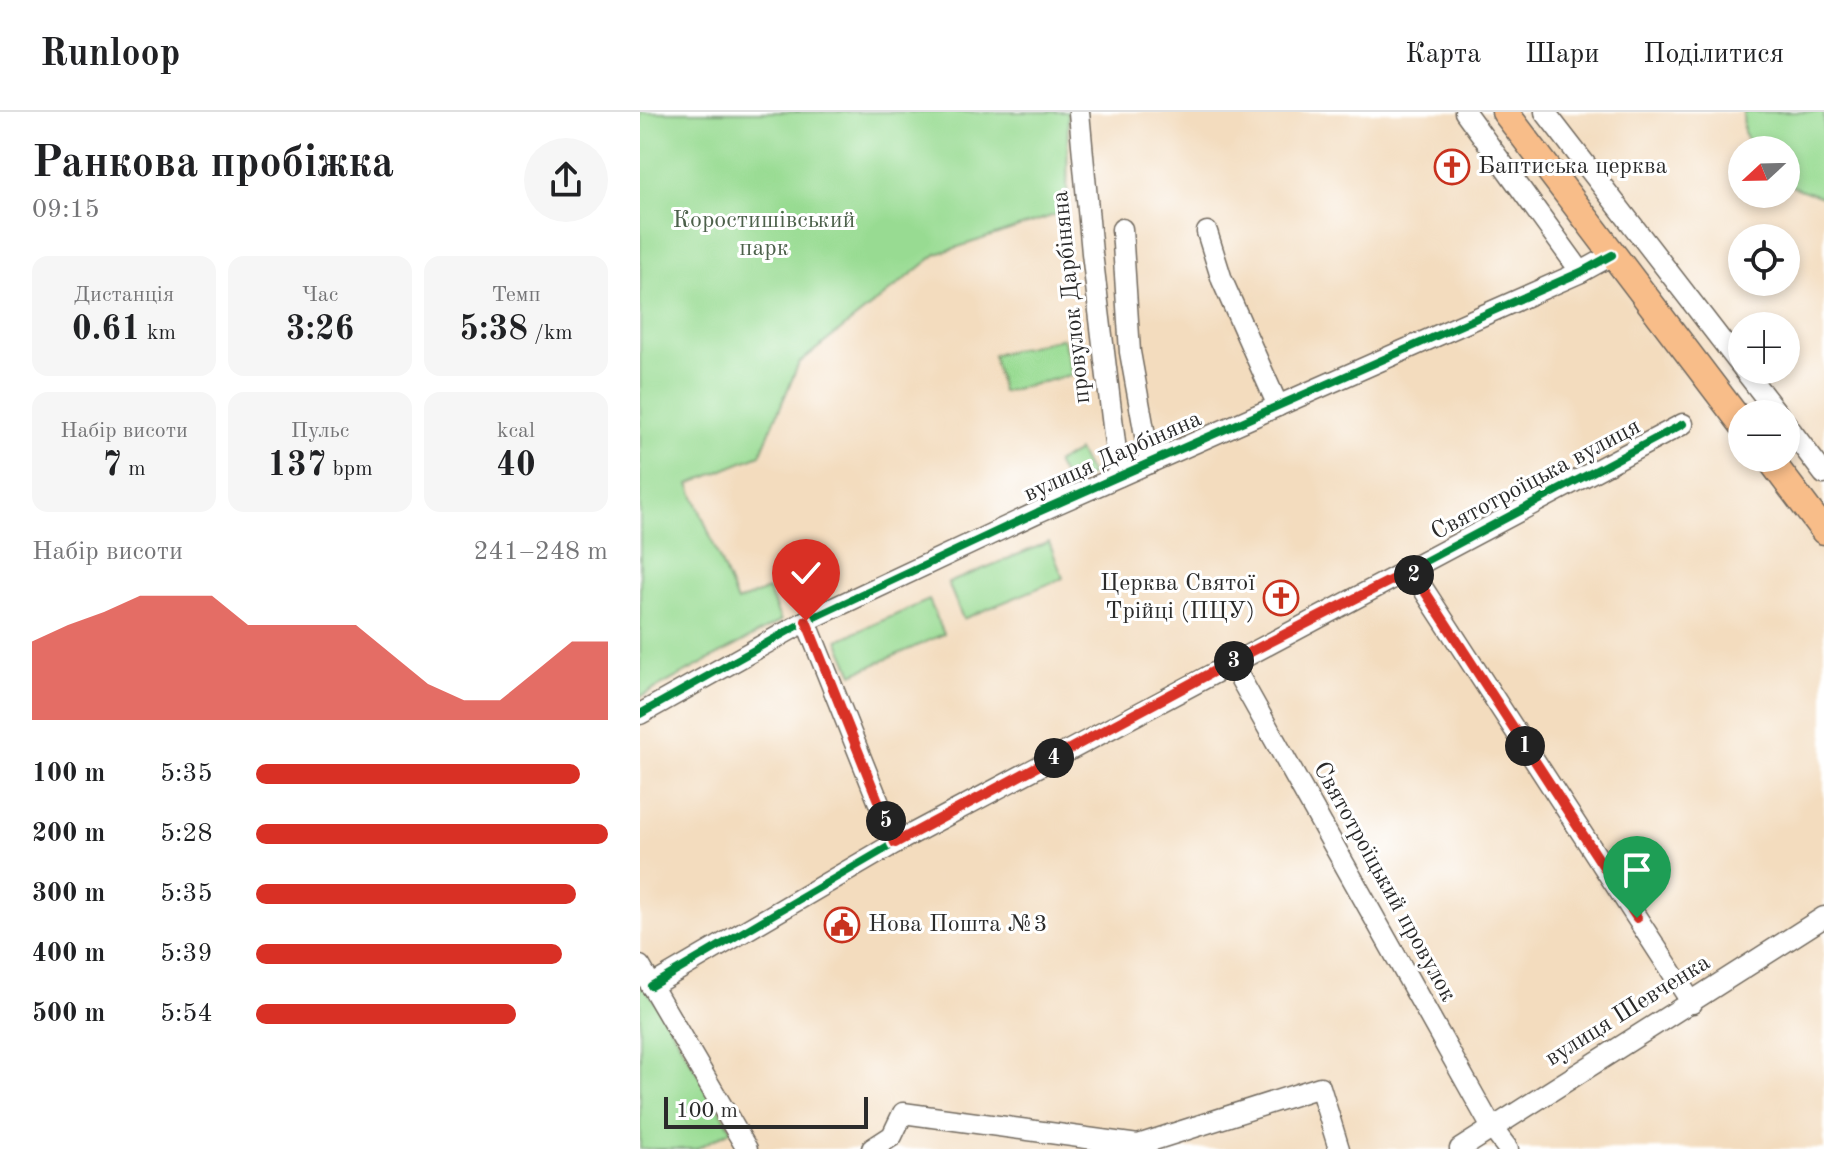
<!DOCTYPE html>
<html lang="uk">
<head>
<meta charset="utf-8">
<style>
  :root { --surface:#fff; --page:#f6f6f6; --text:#202124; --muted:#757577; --line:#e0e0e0; --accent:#d93025 }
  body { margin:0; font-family:"Old Standard TT",serif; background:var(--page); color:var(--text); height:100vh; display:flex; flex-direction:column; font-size:30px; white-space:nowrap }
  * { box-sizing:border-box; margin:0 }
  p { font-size:26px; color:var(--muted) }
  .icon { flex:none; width:44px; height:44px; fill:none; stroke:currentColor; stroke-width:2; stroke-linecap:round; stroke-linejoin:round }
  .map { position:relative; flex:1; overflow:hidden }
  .side { display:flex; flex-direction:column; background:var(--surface); width:640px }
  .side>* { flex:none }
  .needle { width:52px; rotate:248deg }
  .buttons { position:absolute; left:1088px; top:24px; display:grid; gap:16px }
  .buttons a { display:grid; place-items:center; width:72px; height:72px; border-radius:50%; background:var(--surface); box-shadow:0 4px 12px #0003; font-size:40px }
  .scale { position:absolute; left:24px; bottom:20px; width:204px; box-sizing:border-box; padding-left:8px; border:4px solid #2b2b2b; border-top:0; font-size:22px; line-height:28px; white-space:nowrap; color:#2b2b2b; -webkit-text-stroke:6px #fff; paint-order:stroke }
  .pin { position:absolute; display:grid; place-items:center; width:68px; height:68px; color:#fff; margin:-82px -34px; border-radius:50% 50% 50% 0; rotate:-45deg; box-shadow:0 0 8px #0007 }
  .pin .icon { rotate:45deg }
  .km { position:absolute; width:40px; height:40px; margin:-20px; border-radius:50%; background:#222; color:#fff; font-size:22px; line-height:40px; text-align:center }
  .round { display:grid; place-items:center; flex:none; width:84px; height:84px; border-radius:42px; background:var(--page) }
  .overview { display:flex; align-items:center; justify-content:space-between; height:136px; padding:0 32px }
  h1 { font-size:44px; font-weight:700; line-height:60px }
  .stats { display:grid; grid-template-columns:repeat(3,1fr); gap:12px; height:136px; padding:8px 32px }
  .stats div { display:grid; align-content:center; border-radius:16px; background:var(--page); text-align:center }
  .stats b { font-size:34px; font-weight:700 }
  .stats small { font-size:22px; font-weight:400 }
  .stats p { font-size:22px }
  .chart { height:224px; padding:16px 32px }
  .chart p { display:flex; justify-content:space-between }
  .chart svg { width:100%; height:144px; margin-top:8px; fill:var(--accent); opacity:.7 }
  ul { padding:0 32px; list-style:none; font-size:26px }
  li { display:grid; grid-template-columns:128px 96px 1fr; align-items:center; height:60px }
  li i { height:20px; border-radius:10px; background:var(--accent) }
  header { display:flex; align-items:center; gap:48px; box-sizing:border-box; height:112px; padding:0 40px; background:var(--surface); border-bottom:2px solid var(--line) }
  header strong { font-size:38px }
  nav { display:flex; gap:44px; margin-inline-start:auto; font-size:28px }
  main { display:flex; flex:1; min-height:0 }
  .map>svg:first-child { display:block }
  .green { fill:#98db92; stroke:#62835e; stroke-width:2 }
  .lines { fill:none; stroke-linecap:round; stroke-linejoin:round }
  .minor-casing { stroke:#71695e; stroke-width:23 }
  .major-casing { stroke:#71695e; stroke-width:29 }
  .minor { stroke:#fff; stroke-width:20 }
  .major { stroke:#f8bd89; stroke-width:26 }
  .cycleway-casing { stroke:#fff; stroke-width:13 }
  .cycleway { stroke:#00873e; stroke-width:8 }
  .route-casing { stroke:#fff; stroke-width:16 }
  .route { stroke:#d93025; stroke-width:10 }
  .labels { text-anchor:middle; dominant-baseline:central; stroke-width:6; stroke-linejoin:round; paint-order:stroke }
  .poi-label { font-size:24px; fill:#2b2b2b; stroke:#fff; text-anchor:start }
  .park-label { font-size:24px; fill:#4c604a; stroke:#fff }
  .street-label { font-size:24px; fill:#2b2b2b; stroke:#fff }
</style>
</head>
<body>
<header>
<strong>Runloop</strong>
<nav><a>Карта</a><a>Шари</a><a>Поділитися</a></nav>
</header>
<main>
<section class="side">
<div class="overview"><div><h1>Ранкова пробіжка</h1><p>09:15</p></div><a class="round"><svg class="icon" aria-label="share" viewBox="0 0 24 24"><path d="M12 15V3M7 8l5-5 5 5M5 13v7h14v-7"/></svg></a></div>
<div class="stats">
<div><p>Дистанція</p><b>0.61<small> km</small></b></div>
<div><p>Час</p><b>3:26</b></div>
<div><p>Темп</p><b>5:38<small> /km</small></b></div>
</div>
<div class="stats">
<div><p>Набір висоти</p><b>7<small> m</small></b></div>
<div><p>Пульс</p><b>137<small> bpm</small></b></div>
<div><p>kcal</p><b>40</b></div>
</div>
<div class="chart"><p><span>Набір висоти</span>241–248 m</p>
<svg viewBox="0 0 160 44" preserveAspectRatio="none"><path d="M0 44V20L10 15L20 11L30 6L40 6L50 6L60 15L70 15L80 15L90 15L100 24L110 33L120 38L130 38L140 29L150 20L160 20V44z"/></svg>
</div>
<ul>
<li><b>100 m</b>5:35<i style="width:92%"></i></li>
<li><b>200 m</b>5:28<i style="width:100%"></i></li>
<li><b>300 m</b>5:35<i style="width:91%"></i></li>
<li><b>400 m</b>5:39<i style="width:87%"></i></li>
<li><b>500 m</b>5:54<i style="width:74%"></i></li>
</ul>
</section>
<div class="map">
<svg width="1184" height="1037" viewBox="0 0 1184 1037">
  <rect width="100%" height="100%" fill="#fff"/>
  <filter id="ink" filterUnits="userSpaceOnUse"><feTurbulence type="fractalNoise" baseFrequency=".0125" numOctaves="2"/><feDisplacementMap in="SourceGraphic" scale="16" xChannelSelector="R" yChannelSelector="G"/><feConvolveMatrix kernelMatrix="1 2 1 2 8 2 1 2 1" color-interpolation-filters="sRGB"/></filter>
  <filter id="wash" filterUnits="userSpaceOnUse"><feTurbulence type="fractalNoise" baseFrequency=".006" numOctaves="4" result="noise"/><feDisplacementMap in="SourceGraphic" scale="32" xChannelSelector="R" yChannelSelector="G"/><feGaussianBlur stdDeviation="1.8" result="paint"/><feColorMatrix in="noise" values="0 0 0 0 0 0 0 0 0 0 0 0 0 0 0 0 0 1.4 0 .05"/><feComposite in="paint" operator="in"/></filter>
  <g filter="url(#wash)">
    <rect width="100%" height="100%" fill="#f3dcbe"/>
    <g class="green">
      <path d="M0 0H428L427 99 297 142 159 251 120 343 49 372 97 490 128 477 141 509 0 585Z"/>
      <path d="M1103 0H1184V86L1146 72V38H1112L1104 20Z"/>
      <path d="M423 226 432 263 362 280 353 243Z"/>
      <path d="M438 339 451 363 429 375 416 351Z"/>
      <path d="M409 430 423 466 323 507 308 471Z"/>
      <path d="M289 488 304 522 213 562 198 528Z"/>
      <path d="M0 865 92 1018 56 1037H0Z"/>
    </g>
  </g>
  <g filter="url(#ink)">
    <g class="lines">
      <g class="minor-casing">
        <g id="minor">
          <path d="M439 0 452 141 479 364"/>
          <path d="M825 0 941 160"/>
          <path d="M905 0 1102 255"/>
          <path d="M482 117 490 240 510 351"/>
          <path d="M567 120 582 168 638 294"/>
          <path d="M1104 258 1138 302"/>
          <path d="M1146 312 1184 362"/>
          <path d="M771 458 1052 891"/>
          <path d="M166 509 255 731"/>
          <path d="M591 550 852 1016 868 1037"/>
          <path d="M0 602 166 509 398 400 941 160 972 143"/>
          <path d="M0 854 107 1037"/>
          <path d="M11 874 255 731 1043 312"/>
          <path d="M232 1037 252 1024 263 1001 498 1033 680 975 699 1037"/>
          <path d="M820 1037 1184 805"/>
        </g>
      </g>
      <g class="major-casing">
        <g id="major">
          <path d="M865 0 1102 312"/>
          <path d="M1129 346 1184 419"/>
        </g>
      </g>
      <use href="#minor" class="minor"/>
      <use href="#major" class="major"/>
      <g class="cycleway-casing">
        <g id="cycleway">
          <path d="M0 602 166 509 398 400 941 160 972 143"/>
          <path d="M11 874 255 731 1043 312"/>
        </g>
      </g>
      <use href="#cycleway" class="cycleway"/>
    </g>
  </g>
  <g class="lines" filter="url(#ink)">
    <g class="route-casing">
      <path id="route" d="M166 509 255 731 591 550 771 458 997 806"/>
    </g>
    <use href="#route" class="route"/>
  </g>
  <defs>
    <g id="church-ring" transform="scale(1.8)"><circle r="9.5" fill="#fff" stroke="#c8321e" stroke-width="1.5"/><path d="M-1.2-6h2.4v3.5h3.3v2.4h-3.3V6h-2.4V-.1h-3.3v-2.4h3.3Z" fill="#c8321e"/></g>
    <g id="civic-ring" transform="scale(1.8)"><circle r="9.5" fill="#fff" stroke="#c8321e" stroke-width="1.5"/><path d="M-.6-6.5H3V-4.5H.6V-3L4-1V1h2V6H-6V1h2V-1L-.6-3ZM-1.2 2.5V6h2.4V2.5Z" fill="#c8321e"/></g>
  </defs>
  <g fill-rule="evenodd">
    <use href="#church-ring" x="812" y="55"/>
    <use href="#church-ring" x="641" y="486"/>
    <use href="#civic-ring" x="202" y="813"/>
  </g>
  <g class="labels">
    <g class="poi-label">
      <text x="838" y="55">Баптиська церква</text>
      <text x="615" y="472" text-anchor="end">Церква Святої<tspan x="615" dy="28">Трійці (ПЦУ)</tspan></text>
      <text x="228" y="813">Нова Пошта №3</text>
    </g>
    <g class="park-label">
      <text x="124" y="109">Коростишівський<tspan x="124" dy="28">парк</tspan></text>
    </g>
    <g class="street-label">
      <text transform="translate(432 185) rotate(-96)">провулок Дарбіняна</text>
      <text transform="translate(473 345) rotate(-24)">вулиця Дарбіняна</text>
      <text transform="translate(896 368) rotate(-28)">Святотроїцька вулиця</text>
      <text transform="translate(744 770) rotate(61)">Святотроїцький провулок</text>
      <text transform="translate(988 899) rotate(-32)">вулиця Шевченка</text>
    </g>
  </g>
</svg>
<div class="buttons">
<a><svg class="needle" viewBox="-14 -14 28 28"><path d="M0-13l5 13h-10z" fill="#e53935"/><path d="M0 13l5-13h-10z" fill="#757577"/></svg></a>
<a><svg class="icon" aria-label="locate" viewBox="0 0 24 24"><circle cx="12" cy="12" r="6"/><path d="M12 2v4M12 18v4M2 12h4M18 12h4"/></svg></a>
<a>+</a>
<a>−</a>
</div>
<div class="scale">100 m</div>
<div class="pin" style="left:997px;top:806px;background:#1e9e55"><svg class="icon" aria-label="arrive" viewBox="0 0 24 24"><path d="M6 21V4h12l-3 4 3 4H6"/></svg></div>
<div class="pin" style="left:166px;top:509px;background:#d93025"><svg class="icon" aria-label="check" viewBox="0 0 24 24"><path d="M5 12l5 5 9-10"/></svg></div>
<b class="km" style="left:885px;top:634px">1</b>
<b class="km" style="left:774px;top:463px">2</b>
<b class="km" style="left:594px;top:549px">3</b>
<b class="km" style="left:414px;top:646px">4</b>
<b class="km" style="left:246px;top:709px">5</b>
</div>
</main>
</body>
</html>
